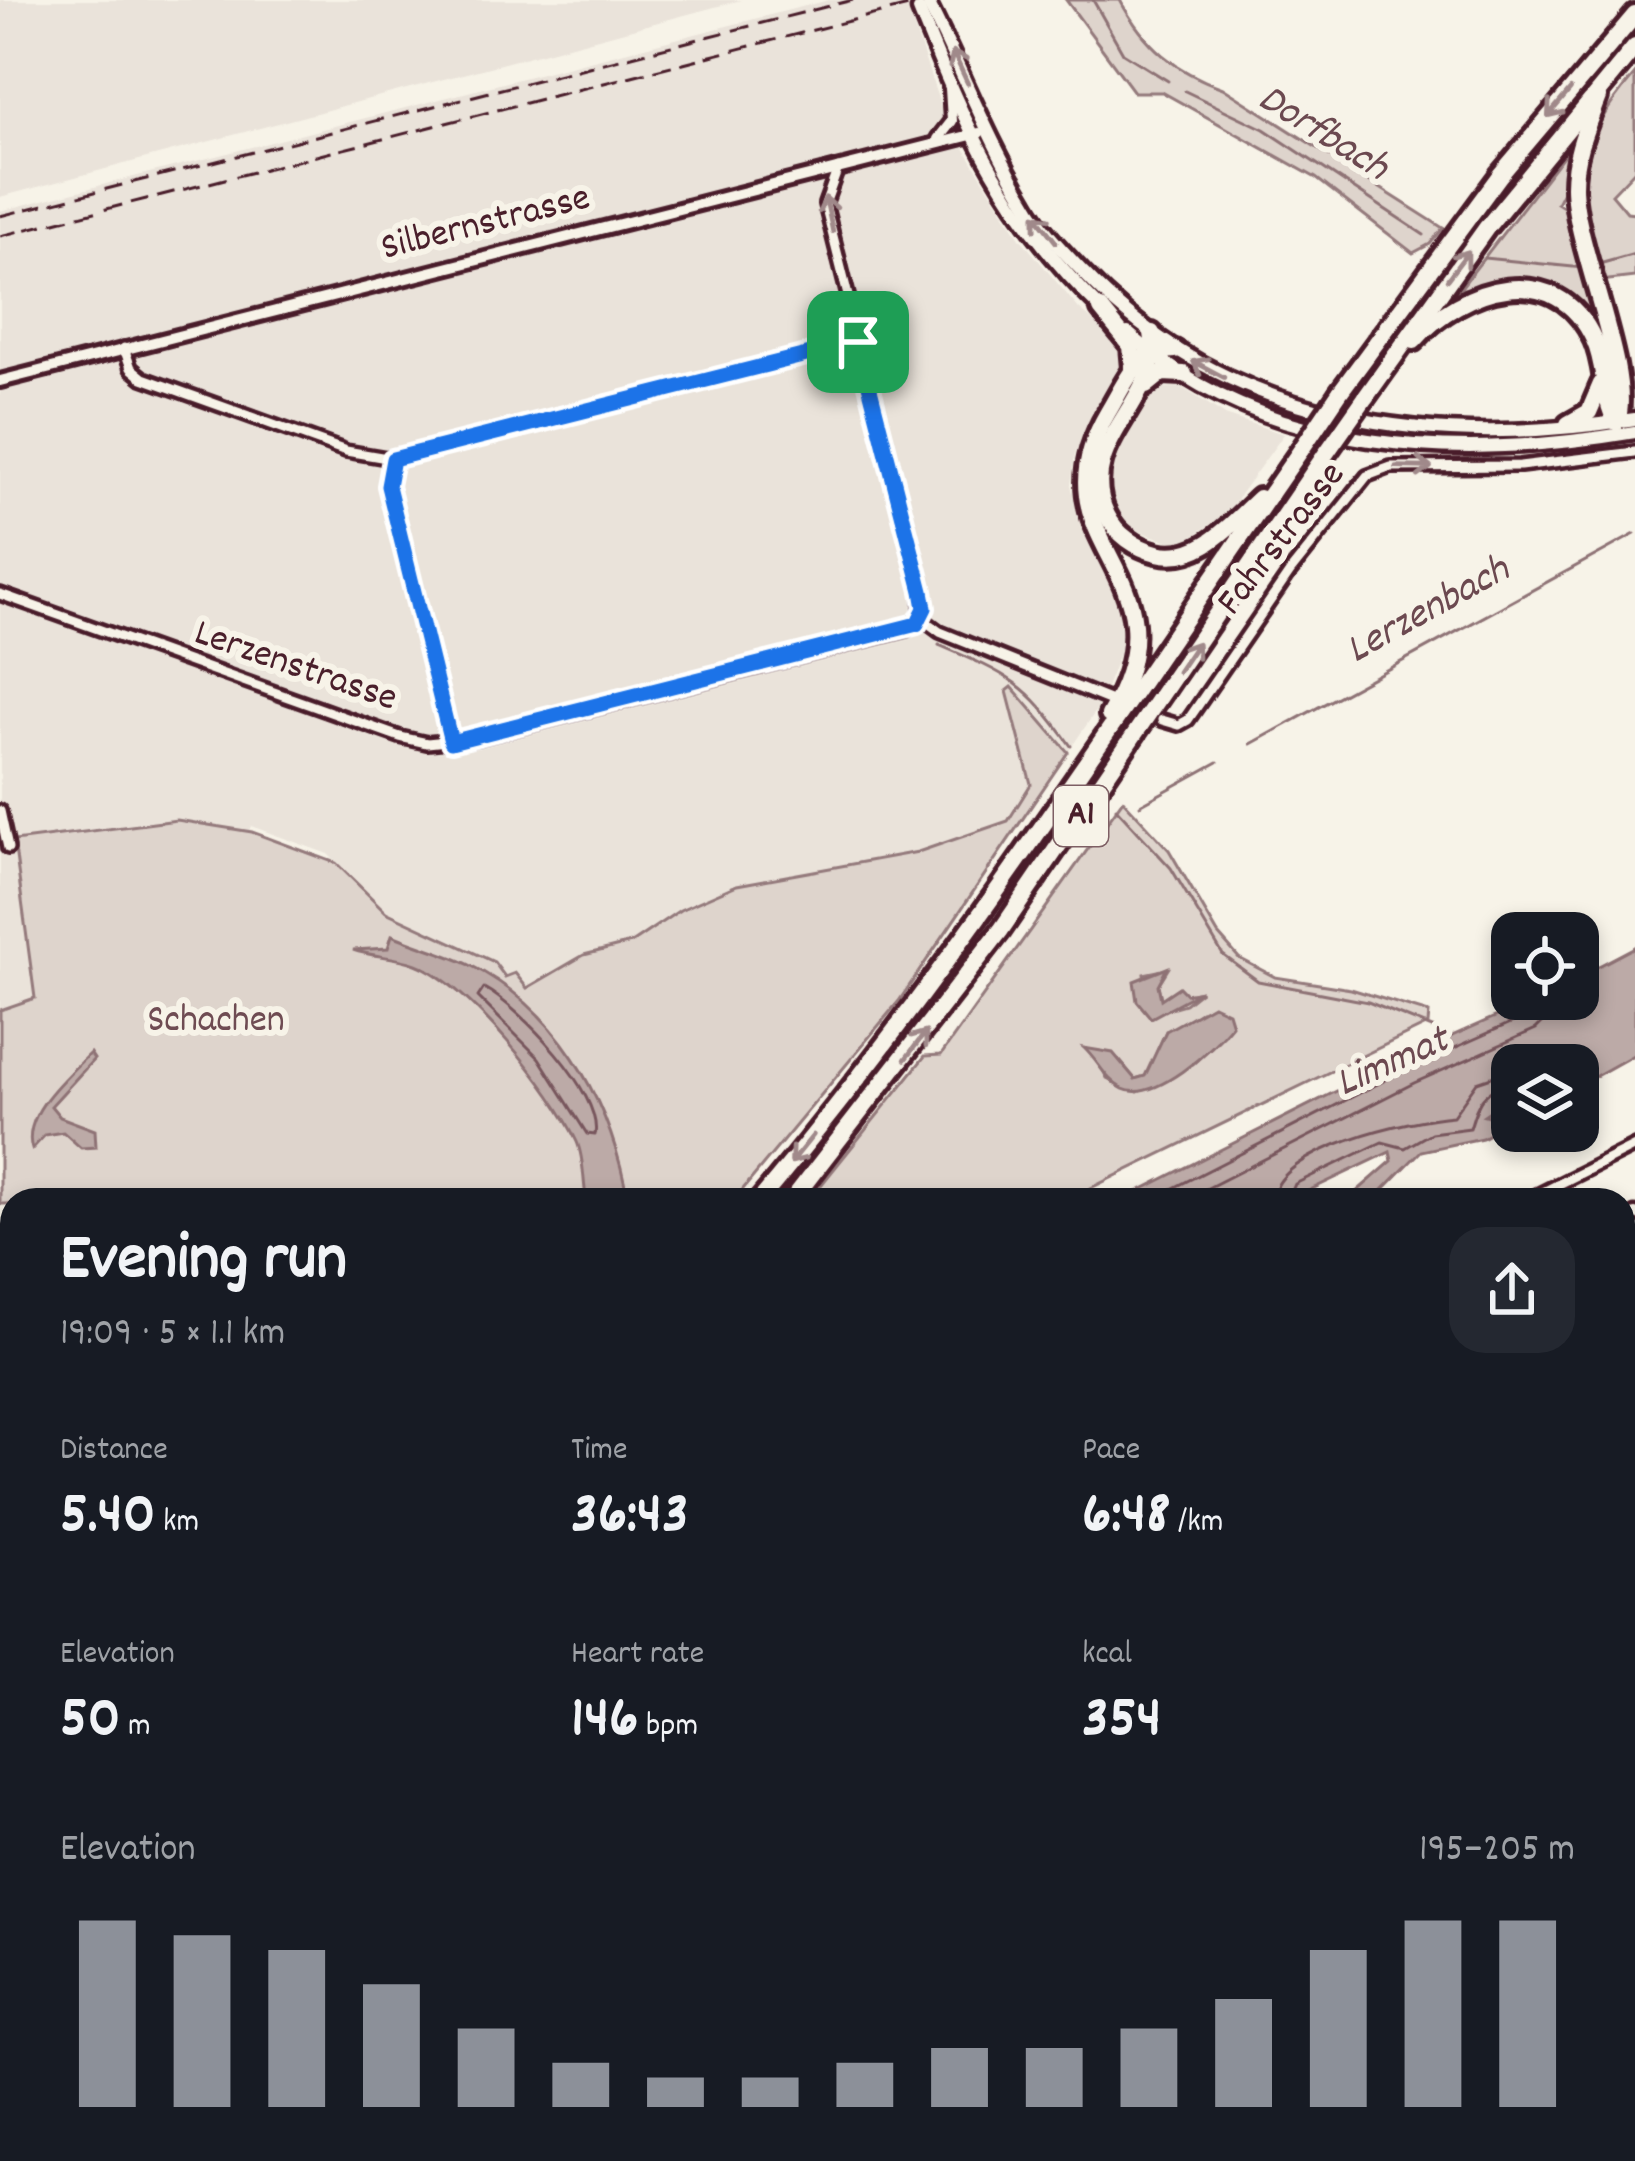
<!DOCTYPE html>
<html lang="en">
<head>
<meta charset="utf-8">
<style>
  :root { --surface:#171b24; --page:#242831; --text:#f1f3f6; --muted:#9ea1a6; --accent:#8c9099 }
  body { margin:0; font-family:Dekko,sans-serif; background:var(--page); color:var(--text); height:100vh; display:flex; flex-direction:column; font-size:45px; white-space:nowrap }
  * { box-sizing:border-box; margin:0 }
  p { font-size:39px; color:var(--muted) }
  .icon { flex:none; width:66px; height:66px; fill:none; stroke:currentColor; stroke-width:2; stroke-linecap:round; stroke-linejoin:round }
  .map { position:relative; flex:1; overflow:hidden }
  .side { position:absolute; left:0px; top:1188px; width:1635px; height:975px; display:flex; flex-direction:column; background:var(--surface); border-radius:36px 36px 0 0; box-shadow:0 6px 18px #0003 }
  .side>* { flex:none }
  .buttons { position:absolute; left:1491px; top:912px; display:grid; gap:24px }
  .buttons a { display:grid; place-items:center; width:108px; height:108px; border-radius:24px; background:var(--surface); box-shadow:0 6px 18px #0003; font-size:60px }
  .pin { position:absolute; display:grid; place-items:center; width:102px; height:102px; color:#fff; margin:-51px; border-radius:24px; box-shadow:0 6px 18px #0006 }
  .round { display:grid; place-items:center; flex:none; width:126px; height:126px; border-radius:36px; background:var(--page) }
  .summary { display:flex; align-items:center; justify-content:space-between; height:204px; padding:0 60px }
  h1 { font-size:66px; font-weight:700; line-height:90px }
  .metrics { display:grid; grid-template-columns:repeat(3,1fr); gap:18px; height:204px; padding:12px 60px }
  .metrics div { display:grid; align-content:center }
  .metrics b { font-size:60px; font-weight:700 }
  .metrics small { font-size:33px; font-weight:400 }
  .metrics p { font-size:33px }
  .chart { height:336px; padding:24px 60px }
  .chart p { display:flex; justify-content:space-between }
  .chart svg { width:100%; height:216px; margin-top:12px; stroke:var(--accent); stroke-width:6 }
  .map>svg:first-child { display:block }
  .built { fill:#eae3da }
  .green { fill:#ded4cc; stroke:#947a7c; stroke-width:3; fill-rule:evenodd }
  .water { fill:#bcaaa7; stroke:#8e7275; stroke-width:3 }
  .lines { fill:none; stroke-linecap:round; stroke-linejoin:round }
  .shore { stroke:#78575d; stroke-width:3 }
  .stream { stroke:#8e7275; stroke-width:3 }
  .minor-casing { stroke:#4a1f2b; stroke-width:18 }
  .tertiary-casing { stroke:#4a1f2b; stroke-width:20 }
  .secondary-casing { stroke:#4a1f2b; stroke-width:21 }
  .motorway-casing { stroke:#4a1f2b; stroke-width:26 }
  .minor { stroke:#f7f3e8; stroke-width:9 }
  .tertiary { stroke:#f7f3e8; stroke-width:10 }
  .secondary { stroke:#f7f3e8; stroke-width:12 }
  .motorway { stroke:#f7f3e8; stroke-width:16 }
  .rail { stroke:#4a1f2b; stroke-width:3; stroke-dasharray:18 9; stroke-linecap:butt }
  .motorway-bridge-casing { stroke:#4a1f2b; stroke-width:26; stroke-linecap:butt }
  .motorway-bridge { stroke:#f7f3e8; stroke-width:16 }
  .oneway { stroke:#a0898a }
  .route-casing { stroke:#fff; stroke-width:24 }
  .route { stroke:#1a73e8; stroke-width:15 }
  .labels { text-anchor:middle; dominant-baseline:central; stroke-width:12; stroke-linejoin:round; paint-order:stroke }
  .shield { fill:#f7f3e8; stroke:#7e5f64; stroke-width:3 }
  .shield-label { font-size:36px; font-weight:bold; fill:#4a1f2b }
  .street-label { font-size:39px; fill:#4a1f2b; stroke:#f7f3e8 }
  .park-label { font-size:39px; fill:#6f4c53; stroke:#f7f3e8 }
  .water-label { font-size:42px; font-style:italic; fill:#6c4950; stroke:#f7f3e8 }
</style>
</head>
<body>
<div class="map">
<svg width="1635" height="2161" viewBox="0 0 1635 2161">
  <rect width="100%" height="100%" fill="#f7f3e8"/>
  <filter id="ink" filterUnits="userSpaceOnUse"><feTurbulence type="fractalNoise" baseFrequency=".00833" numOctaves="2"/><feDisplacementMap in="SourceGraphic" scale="24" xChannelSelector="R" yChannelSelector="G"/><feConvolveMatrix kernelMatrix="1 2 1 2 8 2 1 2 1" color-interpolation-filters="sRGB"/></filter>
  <g filter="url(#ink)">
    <g class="built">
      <path d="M0 0H741L0 197Z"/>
      <path d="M829 0H946L908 10 944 116 1020 238 1079 309 1117 340 1125 362 1075 454 1071 485 1081 526 1117 593 1124 641 1098 708 1068 752 1012 687 1031 784 1009 821 918 852 737 885 680 910 631 943 584 955 527 989 517 978 505 977 493 962 386 912 328 854 251 826 249 831 177 820 14 842 35 999 0 1010V211Z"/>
      <path d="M1181 387 1227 416 1284 434 1226 514 1187 540 1171 542 1130 528 1115 504 1111 483 1120 442 1152 389Z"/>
    </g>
    <g class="green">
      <path d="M1066 0H1120C1144 45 1175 72 1223 88L1443 228 1430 244 1413 253 1316 178 1162 92H1134Z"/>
      <path d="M1635 74V170L1612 194 1627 212 1635 213V277L1600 281C1577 190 1570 148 1635 74Z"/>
      <path d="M1576 139 1571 176 1557 203 1573 213 1614 382 1581 312 1505 281 1459 290Z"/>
      <path d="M1012 687 1068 752 899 1001 734 1200 0 1204V1010L35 998 14 841 177 820 252 832 336 863 386 912 494 962 505 977 515 973 527 988 584 955 631 943 680 910 737 885 918 852 1008 821 1031 784 1007 691Z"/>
      <path d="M1123 800 1169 850 1218 934 1239 958 1275 977 1351 989 1429 1013 1428 1024 1066 1200H809L925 1056 941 1055ZM1168 969 1158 985 1161 999 1201 991 1185 1004 1150 1014 1144 974ZM1201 1011 1224 1035 1193 1064 1138 1092 1107 1078 1098 1061H1120L1135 1079 1146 1076 1166 1031 1177 1030Z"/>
      <path d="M1623 1675 1635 1680V2161H1091L1090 2151H1623Z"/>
      <path d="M746 2151H832L824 2161H752Z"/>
    </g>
    <g class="water">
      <path d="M392 935C418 946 445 953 470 965 556 1008 606 1095 625 1185L617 1197H586C583 1179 584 1158 577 1142 554 1091 468 984 416 964 395 956 373 957 353 950L388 948Z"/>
      <path d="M1635 947V1054L1578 1086V1065H1512V1096L1484 1115 1495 1118 1512 1108V1121L1482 1138 1421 1151 1373 1200H1347L1392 1161 1390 1152 1289 1200H1121L1402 1058 1536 999H1578V977Z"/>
      <path d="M1167 968 1158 985 1161 999 1179 987 1186 994 1201 991 1151 1018 1137 1001 1134 981Z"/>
      <path d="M1213 1005 1228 1012 1232 1025C1214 1048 1154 1104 1123 1089 1105 1080 1099 1062 1084 1048L1113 1053 1135 1079 1145 1076 1166 1031Z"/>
      <path d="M90 1053 94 1059 51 1106 60 1117 95 1130 96 1147 81 1148 63 1132 45 1135 32 1149C21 1115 67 1076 90 1053Z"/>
      <path d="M0 1225 12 1226V1358L0 1366Z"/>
    </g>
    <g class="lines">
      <g class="shore">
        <path d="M484 988C519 1007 603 1093 595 1135L587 1134 539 1058 478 997Z"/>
        <path d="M1150 1200 1407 1069 1529 1015 1537 999"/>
        <path d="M1184 1200 1414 1083 1536 1029 1548 1017 1552 999"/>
        <path d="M1273 1200C1276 1148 1413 1119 1453 1116L1477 1082 1512 1070"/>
        <path d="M1288 1200 1295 1184 1382 1142 1405 1148 1431 1133 1470 1128C1477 1105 1481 1088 1512 1085"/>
      </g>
      <g class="stream">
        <path d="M1093 0 1123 53 1168 81"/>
        <path d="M1185 91 1264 129 1424 235"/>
        <path d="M1484 258 1583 268"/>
        <path d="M1599 264 1635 254"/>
        <path d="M939 645C1009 675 1026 682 1071 746"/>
        <path d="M1251 744 1635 534"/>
        <path d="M1140 805 1218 762"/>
        <path d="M1116 808 1171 868 1223 955 1258 981 1368 1002 1452 1036"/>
      </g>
      <g class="minor-casing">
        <g id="minor">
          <path d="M838 168 825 204 922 591 921 618"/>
          <path d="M124 348 131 368 143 378 346 451 393 459 858 342"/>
          <path d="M393 459 388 486 451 742"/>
          <path d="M0 594 400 737 427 743 477 738 906 630 921 618"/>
          <path d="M921 618 940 632 1109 700"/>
          <path d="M1162 720 1179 725 1188 720 1290 572 1367 476 1391 467 1520 466 1635 452"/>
          <path d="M0 811 8 848"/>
          <path d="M1527 1200 1635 1146"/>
          <path d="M1623 1385H1635"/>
          <path d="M1623 1485H1635"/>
          <path d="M1623 1583 1635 1579"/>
          <path d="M0 1965 12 1956"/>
          <path d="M294 2151 301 2161"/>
          <path d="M475 2151 482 2161"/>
          <path d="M594 2151V2161"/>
          <path d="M730 2151 741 2161"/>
          <path d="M144 2161 160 2151"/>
          <path d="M455 2161 470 2151"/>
          <path d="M673 2161 683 2151"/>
          <path d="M833 2161 840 2151"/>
          <path d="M974 2161 978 2151"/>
        </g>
      </g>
      <g class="tertiary-casing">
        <g id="tertiary">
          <path d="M938 139 952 121 950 88"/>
          <path d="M0 381 979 133"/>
        </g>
      </g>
      <g class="secondary-casing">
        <g id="secondary">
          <path d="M929 5C962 70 988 140 1026 202 1041 229 1063 251 1084 273 1228 425 1436 451 1635 419"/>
          <path d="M919 10C969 135 1005 216 1104 312"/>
          <path d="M1128 333C1264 457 1464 461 1635 432"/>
          <path d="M1623 1222 1635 1215"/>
          <path d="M0 2125 12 2117"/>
        </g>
      </g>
      <g class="motorway-casing">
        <g id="motorway">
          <path d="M1598 97C1587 126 1574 154 1574 186 1574 245 1634 375 1617 421"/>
          <path d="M1101 309 1131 346 1133 368"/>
          <path d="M1152 333C1165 398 1072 444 1107 515 1116 534 1136 548 1157 553 1199 564 1232 523 1259 498"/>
          <path d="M1414 341C1461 287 1556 256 1594 340 1606 366 1602 397 1616 422"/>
          <path d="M1146 386 1162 373 1184 374"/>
          <path d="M1340 392 1500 175 1635 15"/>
          <path d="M1365 398 1487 227 1635 47"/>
          <path d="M1568 424 1589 412 1601 384"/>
          <path d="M1109 715C1195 569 1029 546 1108 412 1120 392 1131 367 1150 352L1175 350"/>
          <path d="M760 1200C959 963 1125 703 1301 450"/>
          <path d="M792 1200 1001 930 1325 455"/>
          <path d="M0 1892 12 1883"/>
          <path d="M0 1922 12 1914"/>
        </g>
      </g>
      <use href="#minor" class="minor"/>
      <use href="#tertiary" class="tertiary"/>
      <use href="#secondary" class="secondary"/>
      <use href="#motorway" class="motorway"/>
      <g class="rail">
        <path d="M0 216 853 0"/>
        <path d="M0 236 932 0"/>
      </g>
      <g class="motorway-bridge-casing">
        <g id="motorway-bridge">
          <path d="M1301 450 1340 392"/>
          <path d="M1325 455 1365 398"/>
        </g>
      </g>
      <use href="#motorway-bridge" class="motorway-bridge"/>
    </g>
    <defs><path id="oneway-shaft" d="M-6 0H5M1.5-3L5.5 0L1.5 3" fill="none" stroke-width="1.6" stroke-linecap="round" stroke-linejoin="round" transform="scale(3)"/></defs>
    <g class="oneway">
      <use href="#oneway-shaft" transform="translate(960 67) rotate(-115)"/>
      <use href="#oneway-shaft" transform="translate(1559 103) rotate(130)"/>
      <use href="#oneway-shaft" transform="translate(829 214) rotate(-102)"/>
      <use href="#oneway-shaft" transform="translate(1045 228) rotate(-128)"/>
      <use href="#oneway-shaft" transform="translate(1458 265) rotate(-53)"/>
      <use href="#oneway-shaft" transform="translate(1208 369) rotate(-152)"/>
      <use href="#oneway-shaft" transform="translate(1414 467) rotate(1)"/>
      <use href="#oneway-shaft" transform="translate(1188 657) rotate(-56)"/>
      <use href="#oneway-shaft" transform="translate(916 1045) rotate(-53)"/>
      <use href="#oneway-shaft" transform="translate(802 1149) rotate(129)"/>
    </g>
  </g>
  <g class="lines" filter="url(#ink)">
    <g class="route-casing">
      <path id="route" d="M858 342 922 591 925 608 917 624 451 742 388 486 393 459Z"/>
    </g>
    <use href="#route" class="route"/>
  </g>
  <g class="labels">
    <rect class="shield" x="1054" y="786" width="54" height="60" rx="9"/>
    <g class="shield-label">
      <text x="1081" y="816">A1</text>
    </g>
    <g class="street-label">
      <text transform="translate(486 225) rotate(-14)">Silbernstrasse</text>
      <text transform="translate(1283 540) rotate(-52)">Fahrstrasse</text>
      <text transform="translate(295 668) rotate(19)">Lerzenstrasse</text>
    </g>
    <g class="park-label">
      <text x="216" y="1022">Schachen</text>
    </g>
    <g class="water-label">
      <text transform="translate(1322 135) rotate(32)">Dorfbach</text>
      <text transform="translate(1429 612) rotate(-29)">Lerzenbach</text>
      <text transform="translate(1393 1064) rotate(-24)">Limmat</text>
    </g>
  </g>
</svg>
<div class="buttons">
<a><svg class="icon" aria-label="locate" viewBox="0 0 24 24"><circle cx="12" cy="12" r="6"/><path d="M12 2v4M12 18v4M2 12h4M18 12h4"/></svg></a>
<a><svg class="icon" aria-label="layers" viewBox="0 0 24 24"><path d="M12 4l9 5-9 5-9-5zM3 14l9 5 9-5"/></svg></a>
</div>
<div class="pin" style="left:858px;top:342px;background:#1e9e55"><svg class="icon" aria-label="arrive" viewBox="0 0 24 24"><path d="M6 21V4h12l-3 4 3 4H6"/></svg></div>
<section class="side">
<div class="summary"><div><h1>Evening run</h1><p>19:09 · 5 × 1.1 km</p></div><a class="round"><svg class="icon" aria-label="share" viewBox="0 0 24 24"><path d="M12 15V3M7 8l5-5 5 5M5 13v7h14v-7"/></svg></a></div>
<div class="metrics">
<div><p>Distance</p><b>5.40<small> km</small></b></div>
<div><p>Time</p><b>36:43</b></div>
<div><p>Pace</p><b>6:48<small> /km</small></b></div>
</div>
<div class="metrics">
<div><p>Elevation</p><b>50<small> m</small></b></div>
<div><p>Heart rate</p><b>146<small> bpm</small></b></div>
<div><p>kcal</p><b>354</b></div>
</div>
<div class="chart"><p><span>Elevation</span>195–205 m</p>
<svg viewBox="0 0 160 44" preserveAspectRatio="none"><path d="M5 44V6M15 44V9M25 44V12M35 44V19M45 44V28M55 44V35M65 44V38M75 44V38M85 44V35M95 44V32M105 44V32M115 44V28M125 44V22M135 44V12M145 44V6M155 44V6"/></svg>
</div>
</section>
</div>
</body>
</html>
